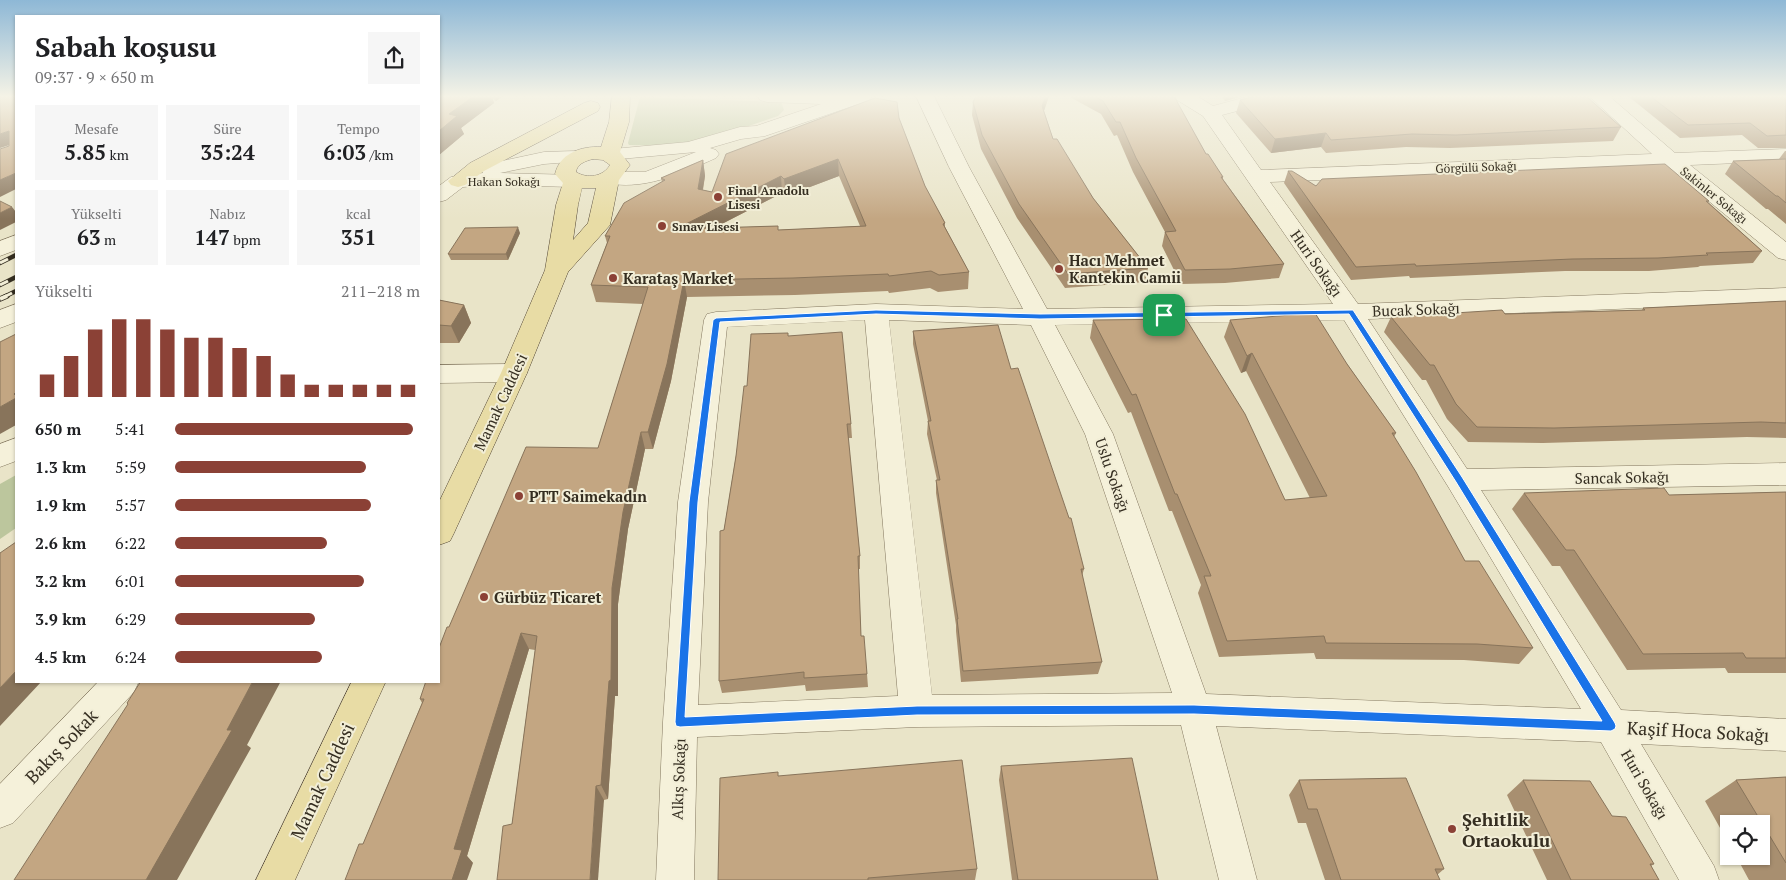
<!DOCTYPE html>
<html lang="tr">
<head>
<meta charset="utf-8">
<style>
  :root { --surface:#fff; --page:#f6f6f6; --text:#202124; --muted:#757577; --accent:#8b4136 }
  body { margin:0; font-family:"PT Serif",serif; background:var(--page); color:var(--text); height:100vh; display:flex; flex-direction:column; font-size:19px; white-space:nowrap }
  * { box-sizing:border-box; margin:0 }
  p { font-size:16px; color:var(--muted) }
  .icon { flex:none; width:28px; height:28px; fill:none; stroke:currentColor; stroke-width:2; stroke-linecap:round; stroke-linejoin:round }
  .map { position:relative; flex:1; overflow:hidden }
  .drawer { position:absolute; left:15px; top:15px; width:425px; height:668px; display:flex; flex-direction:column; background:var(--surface); border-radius:0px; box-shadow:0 1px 4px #0004 }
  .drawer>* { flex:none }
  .fabs { position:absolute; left:1720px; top:815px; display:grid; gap:10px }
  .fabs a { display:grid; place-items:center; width:50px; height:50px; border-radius:0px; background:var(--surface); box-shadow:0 1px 4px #0004; font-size:25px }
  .pin { position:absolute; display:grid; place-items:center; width:42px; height:42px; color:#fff; margin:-21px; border-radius:10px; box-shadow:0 2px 8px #0006 }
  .round { display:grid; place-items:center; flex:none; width:52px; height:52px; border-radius:0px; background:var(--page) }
  .head { display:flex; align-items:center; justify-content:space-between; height:85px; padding:0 20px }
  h1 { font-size:28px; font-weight:700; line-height:38px }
  .stats { display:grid; grid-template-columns:repeat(3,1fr); gap:8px; height:85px; padding:5px 20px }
  .stats div { display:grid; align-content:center; border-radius:0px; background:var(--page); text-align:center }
  .stats b { font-size:21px; font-weight:700 }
  .stats small { font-size:14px; font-weight:400 }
  .stats p { font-size:14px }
  .chart { height:140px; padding:10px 20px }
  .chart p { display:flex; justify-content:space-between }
  .chart svg { width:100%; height:90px; margin-top:5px; stroke:var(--accent); stroke-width:6 }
  ul { padding:0 20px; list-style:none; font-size:16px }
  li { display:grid; grid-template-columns:80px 60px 1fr; align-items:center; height:38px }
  li i { height:12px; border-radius:6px; background:var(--accent) }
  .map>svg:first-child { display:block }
  .green { fill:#bcc69d }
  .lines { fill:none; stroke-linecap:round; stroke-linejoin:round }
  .minor-casing { stroke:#83775f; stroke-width:1 }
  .major-casing { stroke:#524533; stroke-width:1 }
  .minor { fill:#f5f1da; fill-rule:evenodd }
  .major { fill:#e8dca5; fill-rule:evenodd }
  .rail-far1-casing { stroke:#352e21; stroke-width:4.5 }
  .rail-casing { stroke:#352e21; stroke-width:5.5 }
  .rail-far1 { stroke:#f2eed7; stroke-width:3; stroke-dasharray:9; stroke-linecap:butt }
  .rail { stroke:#f2eed7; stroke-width:4; stroke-dasharray:11; stroke-linecap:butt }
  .wall { fill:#a88f70; fill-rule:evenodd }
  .shaded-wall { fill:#88745b }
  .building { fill:#c3a682; stroke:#88745b; fill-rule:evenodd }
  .route { fill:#1a73e8; stroke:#fff; fill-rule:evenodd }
  .poi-dot { fill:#8b4136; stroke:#f2eed7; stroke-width:2 }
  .labels { text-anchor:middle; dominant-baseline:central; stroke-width:4; stroke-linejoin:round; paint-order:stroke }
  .far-street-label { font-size:12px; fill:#352e21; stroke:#f2eed7 }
  .far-poi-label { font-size:12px; font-weight:bold; fill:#352e21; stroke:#f2eed7; text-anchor:start }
  .poi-label { font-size:15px; font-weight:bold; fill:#352e21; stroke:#f2eed7; text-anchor:start }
  .street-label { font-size:15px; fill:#352e21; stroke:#f2eed7 }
  .near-street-label { font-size:18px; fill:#352e21; stroke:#f2eed7 }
  .near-poi-label { font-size:18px; font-weight:bold; fill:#352e21; stroke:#f2eed7; text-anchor:start }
</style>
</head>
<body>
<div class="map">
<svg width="1786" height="880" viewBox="0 0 1786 880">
  <rect width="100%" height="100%" fill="#e9e4c8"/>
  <g class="green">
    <path d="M640 97 781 102 784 110 778 116 711 139 673 146 629 145 628 143Z"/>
    <path d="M16 475V528L0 539V484Z"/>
  </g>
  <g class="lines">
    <g class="minor-casing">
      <g id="minor">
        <path d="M758 96H872L870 100 765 136 741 139 710 148 716 150 719 154 716 158C680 174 642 192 602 182L599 178 602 174 609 172H645L696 152 609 160 602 158 599 154 602 150 688 142 740 127 756 126 821 104 767 102 760 100Z"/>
        <path d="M916 96H934L969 167 1047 309 1333 304 1203 116 1177 100 1175 96H1197L1213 106 1250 96H1281L1279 100 1222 115 1261 170 1652 154 1589 96H1609L1675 153 1786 149V161L1690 165 1786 242V260L1778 258 1666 166 1270 182 1358 304 1786 288V302L1368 319 1467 469 1786 463V485L1481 490 1621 710 1786 719V751L1641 744 1714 866 1719 880H1679L1601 742 1216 726 1257 880H1219L1181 725 917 727 697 737 694 880H656L663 722 678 502 704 320 707 314 716 312 876 304 1023 309 949 167ZM865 320 898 696 698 705 708 502 727 327ZM889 320 1031 325 1085 434 1172 693 932 695ZM1344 320 1449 488 1581 709 1206 694 1113 434 1055 325Z"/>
        <path d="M577 151 584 153 587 157 584 161 544 164 500 173 574 175 581 177 584 181 581 185 574 187 491 185 463 187 446 200 439 202V186L451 177 483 173 480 169 483 165 544 152Z"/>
        <path d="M16 235V250L0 256V241Z"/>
        <path d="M16 304V322L0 328V310Z"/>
        <path d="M514 364 523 367 527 373 523 379 514 382 439 383V365Z"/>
        <path d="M16 438V461L0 467V444Z"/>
        <path d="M99 681H139L134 692 13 823 0 828V784Z"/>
      </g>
    </g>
    <g class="major-casing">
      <g id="major">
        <path d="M612 96H630L629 122 620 152 630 165 619 180 610 225 568 272 527 373 454 533 450 541 439 545V502L501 373 545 270 556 205 563 183 555 174C560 153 581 146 601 147L609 122ZM593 159 603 160 610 165C603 177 587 179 576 172 577 164 585 161 593 159ZM582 188H596L588 223 573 240 578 205Z"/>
        <path d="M591 101 598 103 600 107 598 111 484 171 465 185 458 187 451 185 448 181 470 163 584 103Z"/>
        <path d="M352 681H386L295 880H256Z"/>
      </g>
    </g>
    <use href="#minor" class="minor"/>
    <use href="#major" class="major"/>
    <g class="rail-far1-casing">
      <g id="rail-far1">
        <path d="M0 263 16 255"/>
        <path d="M0 285 16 277"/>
        <path d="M4 297 16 291"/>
      </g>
    </g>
    <g class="rail-casing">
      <path id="rail" d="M0 299 7 296"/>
    </g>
    <use href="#rail-far1" class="rail-far1"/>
    <use href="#rail" class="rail"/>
  </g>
  <g class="wall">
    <path d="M439 96H503L496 101 492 98 494 103 461 128 464 134 439 155Z"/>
    <path d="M976 96H1049L1044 111 1053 139 1093 198 1148 268 1145 282 1065 288 1017 218 981 149 972 115 973 102Z"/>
    <path d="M1068 96H1174L1173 97 1206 154 1223 177V179L1284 264 1279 278 1225 283 1181 284 1162 246 1165 232 1133 172 1117 135 1114 136 1101 114Z"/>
    <path d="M1221 96H1243L1225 101Z"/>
    <path d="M1628 96H1786V148H1758L1742 135 1680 138Z"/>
    <path d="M1240 100 1621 127 1613 141 1450 148 1406 147 1326 153 1321 147 1271 153 1236 113Z"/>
    <path d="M899 118 925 186 945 223V227L969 272 968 289 938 292 930 288 889 293 888 291 795 295 687 297 671 381 653 449H645L628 529 618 604V696H615L608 799 604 800 512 824 535 650 529 649 467 856 473 863 363 844 422 703 420 699 449 627 598 448 643 304 596 302 591 285 607 243 605 236 662 182 661 178 703 160 705 176 703 190 712 192ZM839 176 860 226 778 230V226L714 228 782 193 786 196Z"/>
    <path d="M1785 151H1786V224L1768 209H1766L1725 174 1733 161 1779 159Z"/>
    <path d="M1288 171 1316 186 1709 201 1708 202 1762 251 1753 263 1700 266 1698 267 1649 271H1565L1410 278 1409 276 1351 280 1284 183Z"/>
    <path d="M520 233 508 260H451L448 254Z"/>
    <path d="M439 300 464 305 471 323 459 343H439Z"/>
    <path d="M1786 301V438L1747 437 1543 443 1468 442 1447 419 1426 380H1422L1384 332 1391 317 1642 310 1643 308Z"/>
    <path d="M1093 320 1285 500 1310 498 1246 371 1241 373 1224 337 1230 320 1347 364 1396 433 1394 437 1465 561 1533 648 1519 664 1464 660 1316 659 1314 653 1219 657 1198 593 1201 585 1172 511H1169L1131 412 1128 413 1090 338Z"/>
    <path d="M913 331 1011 369 1084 569 1082 576 1102 662 1098 674 961 682 956 631V625L936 493V480H937L927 434 928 421 913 344Z"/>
    <path d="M788 336 851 424 852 438H848L860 556V569H858L861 636 867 674 868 687 806 691 805 685 722 693 719 681 724 530 747 386Z"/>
    <path d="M1786 492V673H1728L1725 668 1627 670 1560 566H1552L1512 509 1524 493 1669 495Z"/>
    <path d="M1001 766 1158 880H1012L999 780Z"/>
    <path d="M779 776 977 869 975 880H718Z"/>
    <path d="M1786 777V880H1749L1736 856H1761V824H1729V844L1705 801 1736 780Z"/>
    <path d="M1299 780 1444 869 1437 875 1440 880H1325L1306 823H1298L1289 795Z"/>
    <path d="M1523 780 1612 816 1654 864 1651 866 1659 880H1547L1507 795Z"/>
  </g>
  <g class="shaded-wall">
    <path d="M474 96H492L494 103 461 128 464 134 439 155V131L449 114Z"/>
    <path d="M495 96H503L496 101Z"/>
    <path d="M1046 96H1049L1041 119 1042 106Z"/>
    <path d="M1226 96H1243L1225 101Z"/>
    <path d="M9 131 16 143 0 148V134Z"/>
    <path d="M1326 133 1321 147 1271 153 1275 139Z"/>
    <path d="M838 159 839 176 786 196 784 179Z"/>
    <path d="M703 160 705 176 700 205 698 189Z"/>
    <path d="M16 173V189L0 197V180Z"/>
    <path d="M781 176 782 193 679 246 676 229Z"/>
    <path d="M12 207 16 212V222L0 230V213Z"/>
    <path d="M518 227 520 233 508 260 506 254Z"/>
    <path d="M684 280 687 297 671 381 653 449 648 432Z"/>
    <path d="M464 305 471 323 459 343 451 326Z"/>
    <path d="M1252 353 1246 371 1241 373 1247 356Z"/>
    <path d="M16 398V425L0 434V407Z"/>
    <path d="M641 432 645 449 628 529 618 604V696H615L608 799 601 785 612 588 623 512Z"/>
    <path d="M521 633 529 649 467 856 473 863 467 880H452L454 849Z"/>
    <path d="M16 671V681H42L0 726V688Z"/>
    <path d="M253 681H281L247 745 251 748 177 880H146Z"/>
    <path d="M596 786 604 800 598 880H590Z"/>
  </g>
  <g class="building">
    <path d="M0 96H16V173L0 180V149L9 146V131L0 134Z"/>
    <path d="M439 96H474L449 114 457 116 439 131Z"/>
    <path d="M976 96H1046L1042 106 1053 139H1057L1093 198 1148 268 1068 274 1019 204 982 135 973 102Z"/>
    <path d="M1094 96H1171L1175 98 1206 154H1208L1223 177H1221L1284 264 1230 269 1185 270 1165 232 1176 231 1136 158 1120 122H1116L1103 101Z"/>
    <path d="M1256 96H1586L1621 127 1456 135 1412 134 1331 140 1326 133 1275 139 1240 100Z"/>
    <path d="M1650 96H1786V135L1767 136 1750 123 1688 125Z"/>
    <path d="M875 98 897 102 899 118 925 186 945 223 943 224 969 272 939 275 931 271 889 276 888 274 793 278 684 280 667 364 648 432H641L623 512 612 588 611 680 609 681 601 785 596 786 590 880H497L503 826 512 824 537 636 521 633 454 849 462 850 452 880H345L359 844H363L424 699H420L426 681H439V648L447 627H449L526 447 598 448 648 287 591 285 610 236H605L624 203 665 180 661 178 703 160 698 189 712 192 726 154ZM838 159 866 226 778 230V226L676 229 781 176 784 179Z"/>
    <path d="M1786 159V203L1778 196H1776L1733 161Z"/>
    <path d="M1665 164 1709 201H1706L1762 251 1706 253 1708 255 1658 258 1572 259 1416 266 1415 264 1356 267 1288 171H1292L1316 186 1322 179Z"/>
    <path d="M0 201 12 207 0 213Z"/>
    <path d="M518 227 506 254H448L465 228Z"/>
    <path d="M439 300 464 305 451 326 439 325Z"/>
    <path d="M1786 301V423L1761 422 1554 428 1477 427 1456 404 1434 365H1430L1391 317 1502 310 1505 314 1645 310 1643 308Z"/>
    <path d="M1315 313 1347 364 1396 433H1392L1416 472 1465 561H1479L1533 648 1477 644 1326 643 1324 636 1227 641 1204 576H1211L1177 494H1175L1136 394 1132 395 1093 320 1186 319 1245 414 1285 500 1327 496 1252 353 1247 356 1230 320Z"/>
    <path d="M998 325 1011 369 1018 368 1069 518H1071L1084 569H1081L1102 662 963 671 957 619H958L936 480H940L928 421H931L913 331Z"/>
    <path d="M842 332 851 424H847L860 556H858L861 636H864L867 674 804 678V672L719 681 720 531 724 530 736 456 744 386H747L751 334 788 333V336Z"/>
    <path d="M16 334V392L14 394 16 396V398L0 407V342Z"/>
    <path d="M1664 488 1669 495 1786 492V658H1746L1743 653 1643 654 1574 550H1566L1524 493Z"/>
    <path d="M16 542V671L0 688V553Z"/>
    <path d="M141 681H253L227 730H232L146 880H14L128 704 127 703Z"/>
    <path d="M1132 758 1158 880H1018L1001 766Z"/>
    <path d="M962 760 977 869 868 878V880H718L720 778 778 772V776Z"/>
    <path d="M1786 777V863L1736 780Z"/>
    <path d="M1406 778 1444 869H1435L1440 880H1341L1317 809H1308L1299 780Z"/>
    <path d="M1523 780 1590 781 1612 816 1626 817 1654 864H1650L1659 880H1571Z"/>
  </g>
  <linearGradient id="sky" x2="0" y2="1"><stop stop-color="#8eb8d6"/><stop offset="0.44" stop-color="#f5f3e6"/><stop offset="1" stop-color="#f5f3e6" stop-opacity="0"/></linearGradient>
  <rect width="1786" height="219" fill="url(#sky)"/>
  <path class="route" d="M876 310 1040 314 1353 310 1462 477 1615 723 1616 726 1615 729 1611 731 1194 714 917 715 680 727 676 726 675 722 689 502 713 320 716 318ZM876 314 1040 319 1349 314 1456 482 1602 721 1194 705 917 706 685 717 698 502 720 322Z"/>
  <g class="poi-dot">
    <circle cx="718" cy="197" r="5"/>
    <circle cx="662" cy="226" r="5"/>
    <circle cx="1059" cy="269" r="5"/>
    <circle cx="613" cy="278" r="5"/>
    <circle cx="519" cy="496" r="5"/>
    <circle cx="484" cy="597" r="5"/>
    <circle cx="1452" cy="829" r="5"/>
  </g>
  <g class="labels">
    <g class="far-street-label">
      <text transform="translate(1476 167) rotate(-2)">Görgülü Sokağı</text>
      <text x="504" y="181">Hakan Sokağı</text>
      <text transform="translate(1714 195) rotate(39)">Sakinler Sokağı</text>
    </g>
    <g class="far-poi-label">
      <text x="728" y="190">Final Anadolu<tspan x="728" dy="14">Lisesi</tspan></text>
      <text x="672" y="226">Sınav Lisesi</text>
    </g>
    <g class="poi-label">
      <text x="1069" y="260">Hacı Mehmet<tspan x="1069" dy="17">Kantekin Camii</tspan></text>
      <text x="623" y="278">Karataş Market</text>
      <text x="529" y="496">PTT Saimekadın</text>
      <text x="494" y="597">Gürbüz Ticaret</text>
    </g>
    <g class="street-label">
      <text transform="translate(1317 263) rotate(55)">Huri Sokağı</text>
      <text transform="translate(1416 309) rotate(-2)">Bucak Sokağı</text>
      <text transform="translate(500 402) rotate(-65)">Mamak Caddesi</text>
      <text transform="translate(1113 475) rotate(71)">Uslu Sokağı</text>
      <text transform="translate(1622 477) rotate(-1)">Sancak Sokağı</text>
      <text transform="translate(678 779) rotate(-88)">Alkış Sokağı</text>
      <text transform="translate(1645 784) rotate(60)">Huri Sokağı</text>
    </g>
    <g class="near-street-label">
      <text transform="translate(1698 731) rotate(3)">Kaşif Hoca Sokağı</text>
      <text transform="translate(61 746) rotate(-46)">Bakış Sokak</text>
      <text transform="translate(322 781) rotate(-65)">Mamak Caddesi</text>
    </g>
    <g class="near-poi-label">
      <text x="1462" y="819">Şehitlik<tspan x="1462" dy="21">Ortaokulu</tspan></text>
    </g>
  </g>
</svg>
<div class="fabs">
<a><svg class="icon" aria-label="locate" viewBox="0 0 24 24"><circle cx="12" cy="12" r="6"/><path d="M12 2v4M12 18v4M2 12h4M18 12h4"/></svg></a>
</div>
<div class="pin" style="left:1164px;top:315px;background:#1e9e55"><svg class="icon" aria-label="arrive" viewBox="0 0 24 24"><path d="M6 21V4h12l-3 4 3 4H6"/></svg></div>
<section class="drawer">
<div class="head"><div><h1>Sabah koşusu</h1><p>09:37 · 9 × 650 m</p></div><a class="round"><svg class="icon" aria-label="share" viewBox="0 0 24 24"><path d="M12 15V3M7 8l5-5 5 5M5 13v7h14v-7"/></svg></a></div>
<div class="stats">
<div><p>Mesafe</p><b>5.85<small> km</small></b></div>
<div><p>Süre</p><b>35:24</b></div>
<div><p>Tempo</p><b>6:03<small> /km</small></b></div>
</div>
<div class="stats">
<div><p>Yükselti</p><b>63<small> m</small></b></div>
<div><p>Nabız</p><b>147<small> bpm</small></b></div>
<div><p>kcal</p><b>351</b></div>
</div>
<div class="chart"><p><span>Yükselti</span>211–218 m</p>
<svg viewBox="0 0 160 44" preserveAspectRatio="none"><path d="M5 44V33M15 44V24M25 44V11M35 44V6M45 44V6M55 44V11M65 44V15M75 44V15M85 44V20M95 44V24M105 44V33M115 44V38M125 44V38M135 44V38M145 44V38M155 44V38"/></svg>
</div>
<ul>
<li><b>650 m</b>5:41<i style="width:97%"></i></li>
<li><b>1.3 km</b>5:59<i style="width:78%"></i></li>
<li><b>1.9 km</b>5:57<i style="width:80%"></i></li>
<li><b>2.6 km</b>6:22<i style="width:62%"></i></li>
<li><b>3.2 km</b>6:01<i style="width:77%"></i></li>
<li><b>3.9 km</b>6:29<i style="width:57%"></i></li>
<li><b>4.5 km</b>6:24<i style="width:60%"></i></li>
</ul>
</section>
</div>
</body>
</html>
